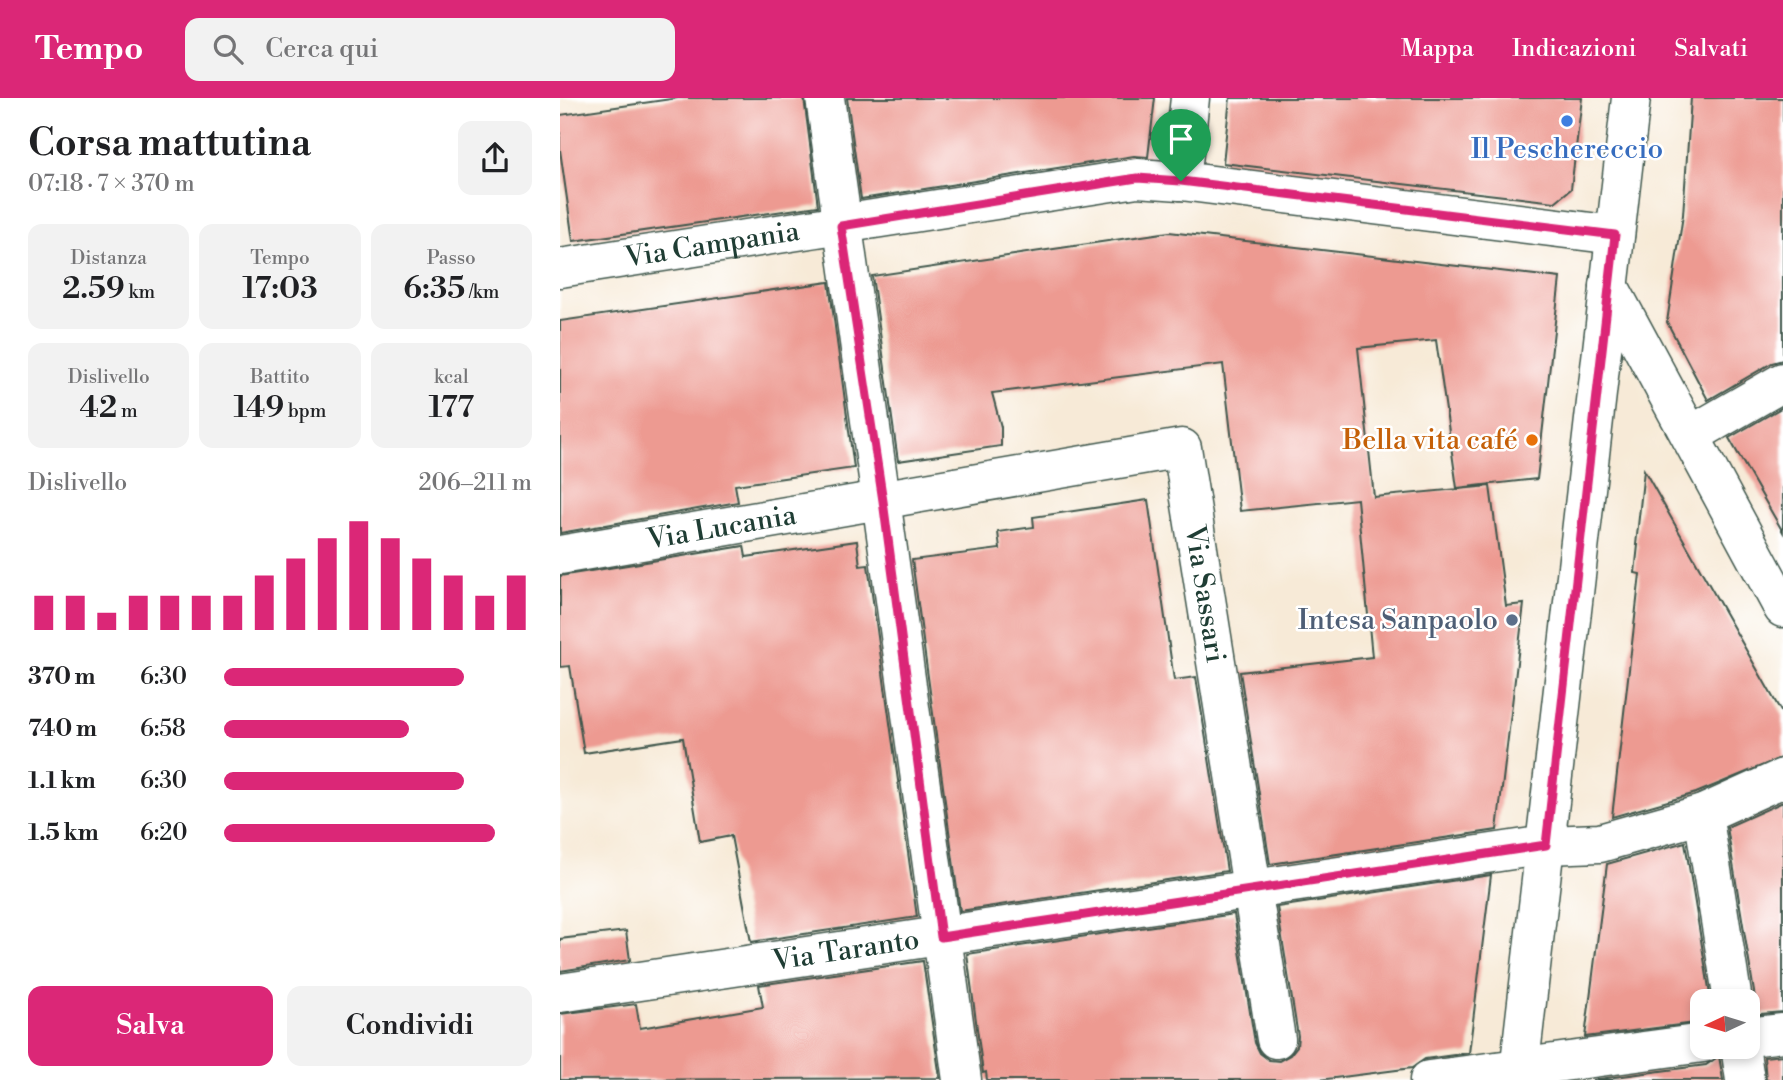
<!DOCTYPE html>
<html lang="it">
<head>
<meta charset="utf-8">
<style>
  :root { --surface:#fff; --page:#f2f2f2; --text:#202124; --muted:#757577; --accent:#db2777 }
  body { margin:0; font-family:"Libre Bodoni",serif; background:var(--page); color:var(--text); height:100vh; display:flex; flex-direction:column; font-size:26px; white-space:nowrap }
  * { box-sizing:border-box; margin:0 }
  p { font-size:23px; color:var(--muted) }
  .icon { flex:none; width:38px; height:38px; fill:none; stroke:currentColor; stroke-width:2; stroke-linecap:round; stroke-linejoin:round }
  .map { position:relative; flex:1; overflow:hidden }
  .side { display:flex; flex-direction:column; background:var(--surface); width:560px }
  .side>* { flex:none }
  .needle { width:46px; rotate:266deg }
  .fabs { position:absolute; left:1130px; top:891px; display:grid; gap:14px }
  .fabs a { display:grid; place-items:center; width:70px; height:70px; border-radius:14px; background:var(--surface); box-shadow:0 4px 10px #0003; font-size:35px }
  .pin { position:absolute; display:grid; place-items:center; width:60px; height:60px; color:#fff; margin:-72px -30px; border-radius:50% 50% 50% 0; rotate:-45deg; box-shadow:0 0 7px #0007 }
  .pin .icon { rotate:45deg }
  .round { display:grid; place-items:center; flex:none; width:74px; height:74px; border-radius:14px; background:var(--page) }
  .summary { display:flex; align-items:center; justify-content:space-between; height:119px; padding:0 28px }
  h1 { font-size:38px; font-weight:600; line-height:52px }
  .figures { display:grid; grid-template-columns:repeat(3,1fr); gap:10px; height:119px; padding:7px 28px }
  .figures div { display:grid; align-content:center; border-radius:14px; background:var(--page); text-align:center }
  .figures b { font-size:30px; font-weight:600 }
  .figures small { font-size:19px; font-weight:400 }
  .figures p { font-size:19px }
  .chart { height:196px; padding:14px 28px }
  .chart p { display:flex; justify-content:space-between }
  .chart svg { width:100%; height:126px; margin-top:7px; stroke:var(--accent); stroke-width:6 }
  .primary-button { display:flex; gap:14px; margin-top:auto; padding:14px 28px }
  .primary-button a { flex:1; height:80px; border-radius:14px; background:var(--accent); color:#fff; font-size:28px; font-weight:600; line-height:80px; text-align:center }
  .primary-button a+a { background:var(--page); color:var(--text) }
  ul { padding:0 28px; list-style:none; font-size:23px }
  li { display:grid; grid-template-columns:112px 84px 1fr; align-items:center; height:52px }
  li i { height:18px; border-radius:9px; background:var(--accent) }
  header { display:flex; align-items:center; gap:42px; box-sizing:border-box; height:98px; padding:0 35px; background:var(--accent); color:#fff }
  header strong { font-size:33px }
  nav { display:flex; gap:38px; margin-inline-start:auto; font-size:24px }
  .search { width:490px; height:63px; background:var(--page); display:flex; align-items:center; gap:18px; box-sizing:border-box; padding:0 24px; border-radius:14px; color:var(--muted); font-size:26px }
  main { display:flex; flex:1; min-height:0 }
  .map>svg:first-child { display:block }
  .building { fill:#ed9a91 }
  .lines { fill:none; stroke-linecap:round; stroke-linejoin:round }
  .street-casing { stroke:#3f574c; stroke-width:41 }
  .secondary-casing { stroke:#3f574c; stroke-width:41 }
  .street { stroke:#fff; stroke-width:38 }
  .secondary { stroke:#fff; stroke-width:38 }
  .route-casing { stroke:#fff; stroke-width:14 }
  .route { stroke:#db2777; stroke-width:9 }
  .shop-dot { fill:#3f7fe0; stroke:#fff; stroke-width:2.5 }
  .food-dot { fill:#e8710a; stroke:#fff; stroke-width:2.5 }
  .service-dot { fill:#5c6f8a; stroke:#fff; stroke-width:2.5 }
  .labels { text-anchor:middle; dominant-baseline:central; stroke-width:5; stroke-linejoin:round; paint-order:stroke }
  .shop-label { font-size:28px; fill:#366cbe; stroke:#fff }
  .street-label { font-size:28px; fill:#1f3d34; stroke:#fff }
  .food-label { font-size:28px; fill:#c56008; stroke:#fff; text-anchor:end }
  .service-label { font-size:28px; fill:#4e5e75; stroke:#fff; text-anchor:end }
</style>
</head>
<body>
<header>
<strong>Tempo</strong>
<div class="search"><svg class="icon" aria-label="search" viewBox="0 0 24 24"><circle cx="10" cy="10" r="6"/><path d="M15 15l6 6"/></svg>Cerca qui</div>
<nav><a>Mappa</a><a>Indicazioni</a><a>Salvati</a></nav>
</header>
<main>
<section class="side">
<div class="summary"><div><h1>Corsa mattutina</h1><p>07:18 · 7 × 370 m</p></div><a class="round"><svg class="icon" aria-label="share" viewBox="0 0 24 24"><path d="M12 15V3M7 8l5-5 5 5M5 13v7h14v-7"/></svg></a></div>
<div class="figures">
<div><p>Distanza</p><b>2.59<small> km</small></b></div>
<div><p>Tempo</p><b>17:03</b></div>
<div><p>Passo</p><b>6:35<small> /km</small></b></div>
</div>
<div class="figures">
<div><p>Dislivello</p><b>42<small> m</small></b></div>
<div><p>Battito</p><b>149<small> bpm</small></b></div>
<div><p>kcal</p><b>177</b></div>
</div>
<div class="chart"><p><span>Dislivello</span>206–211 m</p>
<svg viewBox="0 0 160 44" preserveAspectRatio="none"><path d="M5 44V32M15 44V32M25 44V38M35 44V32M45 44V32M55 44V32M65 44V32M75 44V25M85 44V19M95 44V12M105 44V6M115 44V12M125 44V19M135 44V25M145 44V32M155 44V25"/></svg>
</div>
<ul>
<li><b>370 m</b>6:30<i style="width:78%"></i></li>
<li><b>740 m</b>6:58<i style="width:60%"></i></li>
<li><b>1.1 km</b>6:30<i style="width:78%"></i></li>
<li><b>1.5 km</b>6:20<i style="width:88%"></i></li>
</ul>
<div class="primary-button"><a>Salva</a><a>Condividi</a></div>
</section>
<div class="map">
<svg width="1223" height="982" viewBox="0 0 1223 982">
  <rect width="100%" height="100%" fill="#fff"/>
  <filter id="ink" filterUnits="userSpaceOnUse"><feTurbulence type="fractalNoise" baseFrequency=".0143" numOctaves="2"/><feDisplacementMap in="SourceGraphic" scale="14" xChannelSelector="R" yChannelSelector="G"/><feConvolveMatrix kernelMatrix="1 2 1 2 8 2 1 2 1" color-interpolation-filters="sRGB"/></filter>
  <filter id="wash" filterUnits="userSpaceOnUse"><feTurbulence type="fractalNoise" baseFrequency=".00686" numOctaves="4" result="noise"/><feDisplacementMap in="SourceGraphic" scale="28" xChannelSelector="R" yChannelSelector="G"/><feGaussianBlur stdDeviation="1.57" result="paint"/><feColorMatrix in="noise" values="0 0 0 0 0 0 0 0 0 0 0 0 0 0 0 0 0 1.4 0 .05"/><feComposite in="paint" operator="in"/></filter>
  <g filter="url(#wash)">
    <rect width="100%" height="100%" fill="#f7ead7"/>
    <g id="blocks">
      <g class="building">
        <path d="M118 0H244L258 108 13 143 0 52V17Z"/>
        <path d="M287 0H595L588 59 574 58 301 101Z"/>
        <path d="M670 0H1022L1011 91 995 104 663 65Z"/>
        <path d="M1131 0H1223V262L1212 265 1148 302 1107 224 1123 117Z"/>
        <path d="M609 134 1000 180 977 381 897 390 876 242 798 250 814 399 930 388 946 508 964 506 937 732 710 766 680 574 812 559 797 401 680 413 663 266 432 295 441 329V348L338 363 312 178Z"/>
        <path d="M269 184 294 370 175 387 178 404 0 435V223Z"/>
        <path d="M1223 309V434L1169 340Z"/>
        <path d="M1084 372 1223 617V659L1136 695 1052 719 1080 476 1075 475 1078 447H1076Z"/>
        <path d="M588 402 614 582 636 579 667 773 400 813 352 462 440 451 438 434 474 429 473 419Z"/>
        <path d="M297 443 300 468 308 467 357 819 191 844 171 738 140 744 123 640 24 655 10 568 0 569V478L184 448 186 459Z"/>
        <path d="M1223 704V914L1189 917 1195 900 1167 729Z"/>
        <path d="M1125 744 1151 903H1143V924L1025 939 1047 766Z"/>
        <path d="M931 777 909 955 865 961 852 970 759 982H427L426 974 423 975 407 856 674 816 695 945 700 955 709 962 719 963 730 957 737 948 738 938 717 809Z"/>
        <path d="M66 833 70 862 0 873V841Z"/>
        <path d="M363 863 380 980 0 982V916L76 906 80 930 203 909 199 887Z"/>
        <path d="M1223 957V982H1206L1204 959Z"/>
        <path d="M1159 958 1163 982H1032L1146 967Z"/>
      </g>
    </g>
  </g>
  <g filter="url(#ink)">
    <use href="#blocks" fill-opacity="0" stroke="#3f574c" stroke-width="2"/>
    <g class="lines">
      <g class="street-casing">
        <g id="street">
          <path d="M265 0 402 982"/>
          <path d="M621 83 630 0"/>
          <path id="s1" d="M0 170 577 80 621 83 1055 137"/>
          <path d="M1049 188 1223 510"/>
          <path d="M1131 337 1223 284"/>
          <path id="s2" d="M0 457 622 350 716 941"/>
          <path d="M1143 716 1173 903"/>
          <path id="s3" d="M0 895 986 747 1040 745 1143 716 1223 680"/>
          <path d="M1188 939 1223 935"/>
          <path d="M1180 948 1185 982"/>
          <path d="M869 982 1143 945"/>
        </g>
      </g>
      <g class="secondary-casing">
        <path id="secondary" d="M958 982 1071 0"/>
      </g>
      <use href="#street" class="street"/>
      <use href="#secondary" class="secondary"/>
    </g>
  </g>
  <g class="lines" filter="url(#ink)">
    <g class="route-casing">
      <path id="route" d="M577 80 621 83 1055 137 986 747 381 839 323 403 281 128Z"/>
    </g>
    <use href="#route" class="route"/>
  </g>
  <circle class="shop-dot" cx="1007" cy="23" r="7"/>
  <circle class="food-dot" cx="972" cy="342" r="7"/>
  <circle class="service-dot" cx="952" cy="522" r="7"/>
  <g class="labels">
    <g class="shop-label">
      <text x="1007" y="51">Il Peschereccio</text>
    </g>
    <g class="street-label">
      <text stroke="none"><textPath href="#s1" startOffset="154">Via Campania</textPath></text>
      <text stroke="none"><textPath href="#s2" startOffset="164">Via Lucania</textPath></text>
      <text stroke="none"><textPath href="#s2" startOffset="779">Via Sassari</textPath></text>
      <text stroke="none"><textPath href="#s3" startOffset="289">Via Taranto</textPath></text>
    </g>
    <g class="food-label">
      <text x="958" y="342">Bella vita café</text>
    </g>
    <g class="service-label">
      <text x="938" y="522">Intesa Sanpaolo</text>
    </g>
  </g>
</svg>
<div class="fabs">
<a><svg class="needle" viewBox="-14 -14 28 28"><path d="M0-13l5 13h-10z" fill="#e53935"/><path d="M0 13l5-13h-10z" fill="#757577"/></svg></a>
</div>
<div class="pin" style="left:621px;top:83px;background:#1e9e55"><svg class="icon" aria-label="arrive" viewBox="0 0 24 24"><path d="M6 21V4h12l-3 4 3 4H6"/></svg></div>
</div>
</main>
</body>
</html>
